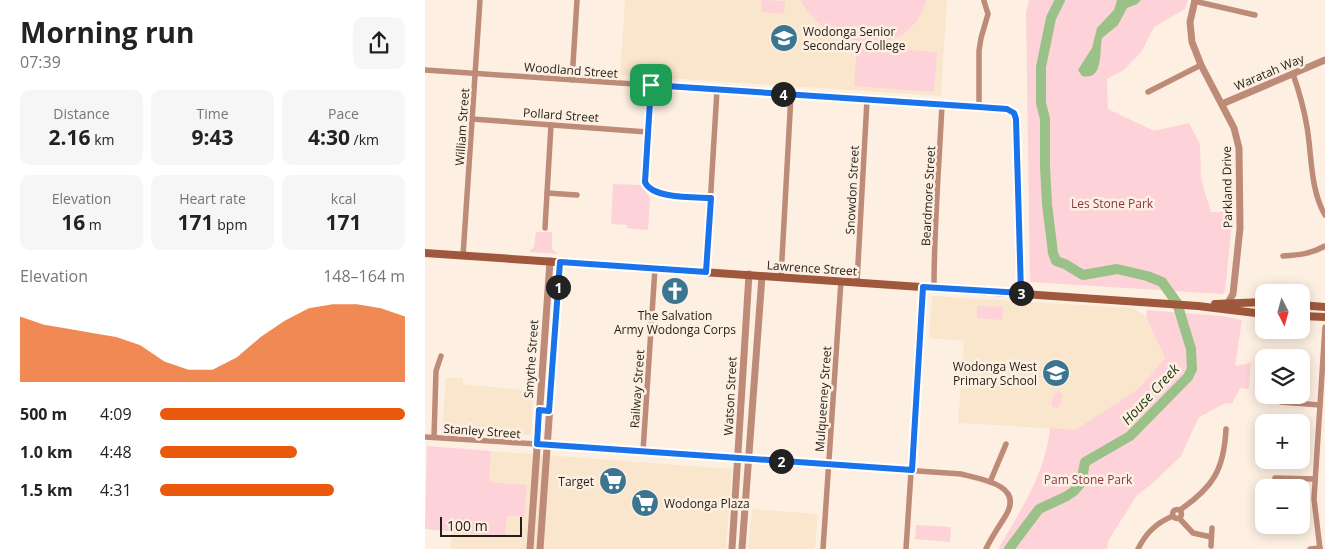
<!DOCTYPE html>
<html lang="en">
<head>
<meta charset="utf-8">
<style>
  :root { --surface:#fff; --page:#f6f6f6; --text:#222; --muted:#767676; --accent:#ea580c }
  body { margin:0; font-family:"Open Sans",sans-serif; background:var(--page); color:var(--text); height:100vh; display:flex; flex-direction:column; font-size:19px; white-space:nowrap }
  * { box-sizing:border-box; margin:0 }
  p { font-size:16px; color:var(--muted) }
  .icon { flex:none; width:28px; height:28px; fill:none; stroke:currentColor; stroke-width:2; stroke-linecap:round; stroke-linejoin:round }
  .map { position:relative; flex:1; overflow:hidden }
  .drawer { display:flex; flex-direction:column; background:var(--surface); width:425px }
  .drawer>* { flex:none }
  .needle { width:32px; rotate:174deg }
  .buttons { position:absolute; left:830px; top:284px; display:grid; gap:10px }
  .buttons a { display:grid; place-items:center; width:55px; height:55px; border-radius:10px; background:var(--surface); box-shadow:0 2px 12px #0003; font-size:25px }
  .scale { position:absolute; left:15px; bottom:12px; width:82px; box-sizing:border-box; padding-left:5px; border:2px solid #231e17; border-top:0; font-size:14px; line-height:18px; white-space:nowrap; color:#231e17; -webkit-text-stroke:4px #fdf0e2; paint-order:stroke }
  .pin { position:absolute; display:grid; place-items:center; width:42px; height:42px; color:#fff; margin:-21px; border-radius:10px; box-shadow:0 2px 8px #0006 }
  .km { position:absolute; width:25px; height:25px; margin:-12px; border-radius:50%; background:#222; color:#fff; font-size:14px; line-height:25px; text-align:center }
  .round { display:grid; place-items:center; flex:none; width:52px; height:52px; border-radius:10px; background:var(--page) }
  .overview { display:flex; align-items:center; justify-content:space-between; height:85px; padding:0 20px }
  h1 { font-size:28px; font-weight:700; line-height:38px }
  .figures { display:grid; grid-template-columns:repeat(3,1fr); gap:8px; height:85px; padding:5px 20px }
  .figures div { display:grid; align-content:center; border-radius:10px; background:var(--page); text-align:center }
  .figures b { font-size:21px; font-weight:700 }
  .figures small { font-size:14px; font-weight:400 }
  .figures p { font-size:14px }
  .chart { height:140px; padding:10px 20px }
  .chart p { display:flex; justify-content:space-between }
  .chart svg { width:100%; height:90px; margin-top:5px; fill:var(--accent); opacity:.7 }
  ul { padding:0 20px; list-style:none; font-size:16px }
  li { display:grid; grid-template-columns:80px 60px 1fr; align-items:center; height:38px }
  li i { height:12px; border-radius:6px; background:var(--accent) }
  main { display:flex; flex:1; min-height:0 }
  .map>svg:first-child { display:block }
  .built { fill:#fae6cd }
  .green { fill:#fdd3d9 }
  .water { fill:#9ac187 }
  .lines { fill:none; stroke-linecap:round; stroke-linejoin:round }
  .river { stroke:#9ac187; stroke-width:10 }
  .minor { stroke:#be8b79; stroke-width:5.5 }
  .tertiary { stroke:#be8b79; stroke-width:7 }
  .secondary { stroke:#9f583d; stroke-width:8 }
  .route-casing { stroke:#fff; stroke-width:10 }
  .route { stroke:#1a73e8; stroke-width:6 }
  .labels { text-anchor:middle; dominant-baseline:central; stroke-width:5; stroke-linejoin:round; paint-order:stroke }
  .poi-label { font-size:12px; fill:#231e17; stroke:#fdf0e2; text-anchor:start }
  .street-label { font-size:12px; fill:#231e17; stroke:#fdf0e2 }
  .park-label { font-size:12px; fill:#8b3447; stroke:#fdf0e2 }
  .water-label { font-size:14px; font-style:italic; fill:#203910; stroke:#fdf0e2 }
</style>
</head>
<body>
<main>
<section class="drawer">
<div class="overview"><div><h1>Morning run</h1><p>07:39</p></div><a class="round"><svg class="icon" aria-label="share" viewBox="0 0 24 24"><path d="M12 15V3M7 8l5-5 5 5M5 13v7h14v-7"/></svg></a></div>
<div class="figures">
<div><p>Distance</p><b>2.16<small> km</small></b></div>
<div><p>Time</p><b>9:43</b></div>
<div><p>Pace</p><b>4:30<small> /km</small></b></div>
</div>
<div class="figures">
<div><p>Elevation</p><b>16<small> m</small></b></div>
<div><p>Heart rate</p><b>171<small> bpm</small></b></div>
<div><p>kcal</p><b>171</b></div>
</div>
<div class="chart"><p><span>Elevation</span>148–164 m</p>
<svg viewBox="0 0 160 44" preserveAspectRatio="none"><path d="M0 44V12L10 16L20 18L30 20L40 22L50 26L60 34L70 38L80 38L90 32L100 22L110 14L120 8L130 6L140 6L150 8L160 12V44z"/></svg>
</div>
<ul>
<li><b>500 m</b>4:09<i style="width:100%"></i></li>
<li><b>1.0 km</b>4:48<i style="width:56%"></i></li>
<li><b>1.5 km</b>4:31<i style="width:71%"></i></li>
</ul>
</section>
<div class="map">
<svg width="900" height="549" viewBox="0 0 900 549">
  <rect width="100%" height="100%" fill="#fdf0e2"/>
  <g class="built">
    <path d="M200 0H522L516 96 195 75Z"/>
    <path d="M509 296 708 308 721 317 740 358 713 389 650 430 533 423 539 341 504 338 507 298Z"/>
    <path d="M21 378H38V384L108 391 106 435 17 430Z"/>
    <path d="M66 451 307 469 301 549H25L27 531 80 537 82 516 99 517 64 482Z"/>
    <path d="M327 509 393 514 390 549H323Z"/>
  </g>
  <g class="green">
    <path d="M337 0 360 1 359 14 336 12Z"/>
    <path d="M375 0H501C498 15 488 29 474 36 437 56 395 34 375 0Z"/>
    <path d="M604 0H763L760 9 729 27 717 51 699 70 682 79 683 109 729 131 764 123 775 144 776 179 786 212H808L800 291 797 294 605 282 601 13Z"/>
    <path d="M432 46 512 52 509 92 429 86Z"/>
    <path d="M188 184 215 185 225 197 223 230 202 228V225L186 224Z"/>
    <path d="M111 232H127V249L133 254 104 252 109 247Z"/>
    <path d="M552 306 578 307 577 320 552 318Z"/>
    <path d="M722 310 798 316 817 320 810 366 826 363 824 389 815 388 807 404 801 403 774 417 756 456 727 484 712 495 683 541 682 549H573C595 512 621 472 625 428L650 430 713 389 740 358 721 317Z"/>
    <path d="M633 391 638 395 635 404 632 408 628 407 626 404 630 394Z"/>
    <path d="M2 446 66 451 64 482 102 485 99 517 82 516 80 537 0 529Z"/>
    <path d="M491 525 526 527 525 542 490 539Z"/>
  </g>
  <path class="water" d="M692 0H716L712 4 702 8 693 25 677 38C674 52 679 81 657 76L653 70 667 48 672 28 689 10Z"/>
  <g class="lines">
    <path class="river" d="M584 549 614 509 642 496 649 491 656 483 660 462 705 436 763 377 767 369 766 349 752 303 737 282 722 276 692 269 658 275 640 264 631 261 628 253 622 204 620 167V119L616 103V67L626 18 635 0"/>
    <g class="minor">
      <path d="M769 1 830 15"/>
      <path d="M0 70 554 107C566 108 588 105 591 119L596 293"/>
      <path d="M868 74C874 91 879 109 882 127 887 156 885 189 900 215"/>
      <path d="M147 80 152 0"/>
      <path d="M226 85 220 178C220 199 270 197 286 198"/>
      <path d="M723 92 776 65"/>
      <path d="M554 107V51L556 38 563 14 559 1"/>
      <path d="M47 119 222 132"/>
      <path d="M122 193 152 195"/>
      <path d="M120 228 126 125"/>
      <path d="M38 256 55 0"/>
      <path d="M858 256C874 255 886 254 900 246"/>
      <path d="M281 272 292 90"/>
      <path d="M356 277 366 95"/>
      <path d="M432 282 442 100"/>
      <path d="M509 287C509 227 514 166 517 105"/>
      <path d="M856 402 895 405"/>
      <path d="M0 437 112 444"/>
      <path d="M9 437 11 371 16 356"/>
      <path d="M122 445 313 458"/>
      <path d="M218 451 230 268"/>
      <path d="M323 459 536 474C556 479 599 485 581 515 574 527 567 536 561 549"/>
      <path d="M850 478 890 479"/>
      <path d="M565 482 581 444"/>
      <circle cx="752" cy="514" r="4.5"/>
      <path d="M755 510C788 487 799 470 801 429"/>
      <path d="M754 518 768 533 786 537"/>
      <path d="M786 546 787 528"/>
      <path d="M398 549 416 281"/>
      <path d="M481 549 498 287"/>
      <path d="M713 549C721 533 731 523 748 516"/>
      <path d="M885 549 895 548"/>
      <path d="M895 549 889 499 900 327"/>
    </g>
    <g class="tertiary">
      <path d="M770 0 765 22 767 42 776 65 809 128 814 148 815 228 808 294 803 303"/>
      <path d="M797 104 900 60"/>
      <path d="M105 549 125 261"/>
      <path d="M115 549 135 262"/>
      <path d="M307 549 324 274"/>
      <path d="M317 549 337 276"/>
    </g>
    <g class="secondary">
      <path d="M0 253 773 306 839 314"/>
      <path d="M790 304 839 302"/>
      <path d="M876 305 900 307"/>
      <path d="M876 316 900 317"/>
    </g>
  </g>
  <g class="lines">
    <g class="route-casing">
      <path id="route" d="M226 85 554 107 582 109 589 113 591 119 596 293 498 287 487 470 112 444 114 410 124 411 135 262 281 272 286 198C270 197 227 199 220 182Z"/>
    </g>
    <use href="#route" class="route"/>
  </g>
  <defs>
    <g id="school-disc" transform="scale(1.4375)"><circle r="9.5" fill="#3c758f" stroke="#fdf0e2"/><path d="M0-5L7-2L0 1L-7-2ZM-4 1L0 2.5L4 1V4Q0 6-4 4Z" fill="#fff"/></g>
    <g id="church-disc" transform="scale(1.4375)"><circle r="9.5" fill="#3c758f" stroke="#fdf0e2"/><path d="M-1.2-6h2.4v3.5h3.3v2.4h-3.3V6h-2.4V-.1h-3.3v-2.4h3.3Z" fill="#fff"/></g>
    <g id="supermarket-disc" transform="scale(1.4375)"><circle r="9.5" fill="#3c758f" stroke="#fdf0e2"/><path d="M-6-5.5h2.5l.6 2H6L4.5 2H-2.5L-4.4-4H-6ZM-1.5 3.2a1.3 1.3 0 1 0 .1 0ZM3 3.2a1.3 1.3 0 1 0 .1 0Z" fill="#fff"/></g>
  </defs>
  <g fill-rule="evenodd">
    <use href="#school-disc" x="359" y="38"/>
    <use href="#church-disc" x="250" y="291"/>
    <use href="#school-disc" x="631" y="373"/>
    <use href="#supermarket-disc" x="188" y="481"/>
    <use href="#supermarket-disc" x="220" y="503"/>
  </g>
  <g class="labels">
    <g class="poi-label">
      <text x="378" y="31">Wodonga Senior<tspan x="378" dy="14">Secondary College</tspan></text>
      <text x="250" y="315" text-anchor="middle">The Salvation<tspan x="250" dy="14">Army Wodonga Corps</tspan></text>
      <text x="612" y="366" text-anchor="end">Wodonga West<tspan x="612" dy="14">Primary School</tspan></text>
      <text x="169" y="481" text-anchor="end">Target</text>
      <text x="239" y="503">Wodonga Plaza</text>
    </g>
    <g class="street-label">
      <text transform="translate(146 70) rotate(4)">Woodland Street</text>
      <text transform="translate(844 72) rotate(-23)">Waratah Way</text>
      <text transform="translate(136 115) rotate(4)">Pollard Street</text>
      <text transform="translate(37 127) rotate(-86)">William Street</text>
      <text transform="translate(802 187) rotate(-91)">Parkland Drive</text>
      <text transform="translate(427 190) rotate(-87)">Snowdon Street</text>
      <text transform="translate(503 196) rotate(-87)">Beardmore Street</text>
      <text transform="translate(387 268) rotate(4)">Lawrence Street</text>
      <text transform="translate(106 359) rotate(-86)">Smythe Street</text>
      <text transform="translate(212 389) rotate(-86)">Railway Street</text>
      <text transform="translate(305 396) rotate(-87)">Watson Street</text>
      <text transform="translate(398 399) rotate(-86)">Mulqueeney Street</text>
      <text transform="translate(57 431) rotate(4)">Stanley Street</text>
    </g>
    <g class="park-label">
      <text x="687" y="203">Les Stone Park</text>
      <text x="663" y="479">Pam Stone Park</text>
    </g>
    <g class="water-label">
      <text transform="translate(725 394) rotate(-47)">House Creek</text>
    </g>
  </g>
</svg>
<div class="buttons">
<a><svg class="needle" viewBox="-14 -14 28 28"><path d="M0-13l5 13h-10z" fill="#e53935"/><path d="M0 13l5-13h-10z" fill="#767676"/></svg></a>
<a><svg class="icon" aria-label="layers" viewBox="0 0 24 24"><path d="M12 4l9 5-9 5-9-5zM3 14l9 5 9-5"/></svg></a>
<a>+</a>
<a>−</a>
</div>
<div class="scale">100 m</div>
<div class="pin" style="left:226px;top:85px;background:#1e9e55"><svg class="icon" aria-label="arrive" viewBox="0 0 24 24"><path d="M6 21V4h12l-3 4 3 4H6"/></svg></div>
<b class="km" style="left:133px;top:287px">1</b>
<b class="km" style="left:356px;top:461px">2</b>
<b class="km" style="left:596px;top:293px">3</b>
<b class="km" style="left:358px;top:94px">4</b>
</div>
</main>
</body>
</html>
